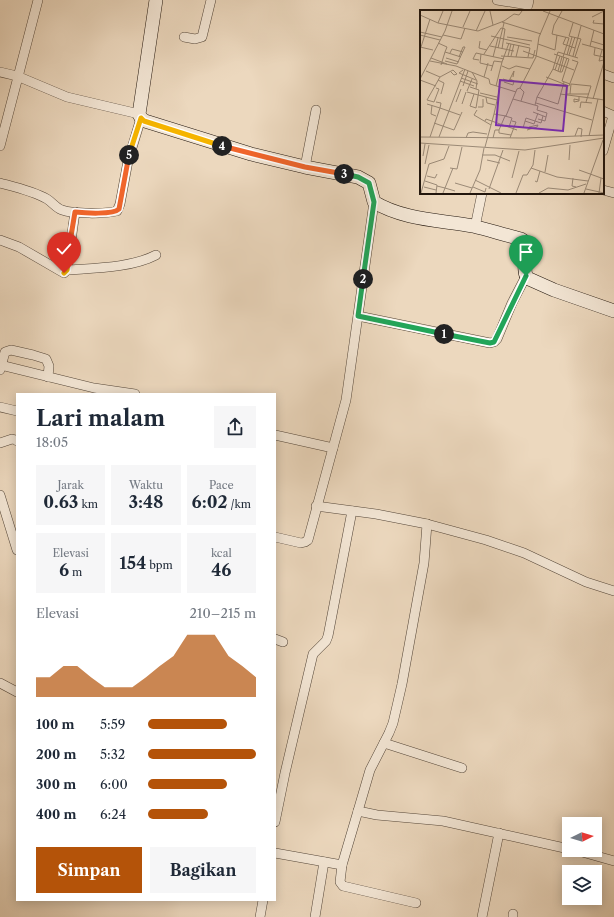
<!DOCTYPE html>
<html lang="id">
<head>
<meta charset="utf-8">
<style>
  :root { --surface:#fff; --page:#f6f6f7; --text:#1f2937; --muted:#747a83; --accent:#b45309 }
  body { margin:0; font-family:"Libre Caslon Text",serif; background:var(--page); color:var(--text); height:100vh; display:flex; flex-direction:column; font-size:15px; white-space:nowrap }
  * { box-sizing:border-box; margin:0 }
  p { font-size:13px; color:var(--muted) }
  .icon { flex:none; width:22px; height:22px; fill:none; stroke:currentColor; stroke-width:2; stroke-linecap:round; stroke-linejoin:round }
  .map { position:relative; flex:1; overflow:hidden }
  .sheet { position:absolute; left:16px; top:393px; width:260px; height:508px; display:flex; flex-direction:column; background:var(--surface); border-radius:0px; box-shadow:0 2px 10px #0003 }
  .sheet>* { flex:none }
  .needle { width:26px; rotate:85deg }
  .tools { position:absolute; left:562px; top:817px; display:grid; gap:8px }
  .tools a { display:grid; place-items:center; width:40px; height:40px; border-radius:0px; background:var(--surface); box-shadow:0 2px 10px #0003; font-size:20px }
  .pin { position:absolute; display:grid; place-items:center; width:34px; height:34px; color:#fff; margin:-41px -17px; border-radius:50% 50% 50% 0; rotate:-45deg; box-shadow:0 0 4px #0007 }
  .pin .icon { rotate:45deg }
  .km { position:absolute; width:20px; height:20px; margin:-10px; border-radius:50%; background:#222; color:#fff; font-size:11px; line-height:20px; text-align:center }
  .round { display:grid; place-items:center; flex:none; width:42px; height:42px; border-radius:0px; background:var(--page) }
  .summary { display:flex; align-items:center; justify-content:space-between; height:68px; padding:0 20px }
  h1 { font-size:22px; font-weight:700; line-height:30px }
  .stats { display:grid; grid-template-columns:repeat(3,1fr); gap:6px; height:68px; padding:4px 20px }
  .stats div { display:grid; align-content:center; border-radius:0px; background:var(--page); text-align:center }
  .stats b { font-size:17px; font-weight:700 }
  .stats small { font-size:11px; font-weight:400 }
  .stats p { font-size:11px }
  .chart { height:112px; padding:8px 20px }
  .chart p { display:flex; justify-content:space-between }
  .chart svg { width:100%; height:72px; margin-top:4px; fill:var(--accent); opacity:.7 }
  .button { display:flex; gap:8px; margin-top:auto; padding:8px 20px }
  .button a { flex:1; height:46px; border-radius:0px; background:var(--accent); color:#fff; font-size:16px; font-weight:700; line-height:46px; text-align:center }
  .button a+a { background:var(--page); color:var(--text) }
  ul { padding:0 20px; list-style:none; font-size:13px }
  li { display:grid; grid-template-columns:64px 48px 1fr; align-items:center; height:30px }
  li i { height:10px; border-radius:5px; background:var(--accent) }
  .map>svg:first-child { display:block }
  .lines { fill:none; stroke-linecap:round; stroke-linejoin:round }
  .street-casing { stroke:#544639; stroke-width:10 }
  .secondary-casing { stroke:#22160d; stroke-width:14 }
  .street { stroke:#f3e6d5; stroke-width:9 }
  .secondary { stroke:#f3e6d5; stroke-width:13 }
  .split-1-casing { stroke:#fff; stroke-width:8 }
  .split-2-casing { stroke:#fff; stroke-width:8 }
  .split-3-casing { stroke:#fff; stroke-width:8 }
  .split-4-casing { stroke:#fff; stroke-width:8 }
  .split-5-casing { stroke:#fff; stroke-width:8 }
  .split-6-casing { stroke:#fff; stroke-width:8 }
  .split-7-casing { stroke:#fff; stroke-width:8 }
  .split-1 { stroke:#22a559; stroke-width:5 }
  .split-2 { stroke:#22a559; stroke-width:5 }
  .split-3 { stroke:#22a559; stroke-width:5 }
  .split-4 { stroke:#f0652b; stroke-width:5 }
  .split-5 { stroke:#f5b400; stroke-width:5 }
  .split-6 { stroke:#f0652b; stroke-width:5 }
  .split-7 { stroke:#f5b400; stroke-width:5 }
  .inset-road { fill:none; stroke:#9b8a77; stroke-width:1 }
  .view { fill:#7b2cbf; fill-opacity:0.15; stroke:#7b2cbf; stroke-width:2 }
  .inset-edge { fill:none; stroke:#22160d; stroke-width:2 }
</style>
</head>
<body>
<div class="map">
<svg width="614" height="917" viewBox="0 0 614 917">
  <rect width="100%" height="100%" fill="#ecd8be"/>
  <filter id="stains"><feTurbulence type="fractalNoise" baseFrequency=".005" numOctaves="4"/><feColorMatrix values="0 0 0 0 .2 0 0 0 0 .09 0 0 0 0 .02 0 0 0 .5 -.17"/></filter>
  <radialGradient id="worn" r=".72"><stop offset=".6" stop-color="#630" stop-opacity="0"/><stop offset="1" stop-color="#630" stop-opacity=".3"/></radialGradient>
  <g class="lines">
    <g class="street-casing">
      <g id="street">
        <path d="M497 0 528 5 529 0"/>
        <path d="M184 37 195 39 202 37 211 0"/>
        <path d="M0 72 17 76 67 97 139 114"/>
        <path d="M603 74 614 78"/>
        <path d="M603 111 614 116"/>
        <path d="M0 146 38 0"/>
        <path d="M603 151 613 116"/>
        <path d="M305 167 316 110"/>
        <path d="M0 183C15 187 33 191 47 199 52 202 56 208 62 210 74 214 104 214 117 211L120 204 128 161 141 118"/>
        <path d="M603 190 614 193"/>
        <path d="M475 227 482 193"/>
        <path d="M0 240 19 247 64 273 67 270 75 212"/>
        <path d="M67 270C94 268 131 268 156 255"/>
        <path d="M358 316 490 343 494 342 497 339 512 303 526 276"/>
        <path d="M1 365 94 388 135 394"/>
        <path d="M0 370 5 352 11 350 33 355 46 359 49 366 48 377"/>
        <path d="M0 407 17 411"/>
        <path d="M275 435 333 448"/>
        <path d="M0 443 12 439 16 440 17 441"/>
        <path d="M0 495 17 550"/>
        <path d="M316 506 376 514 427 524 424 563 402 684 393 723 389 733 370 770 358 811 377 815 443 821 569 849"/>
        <path d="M427 524 486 540 524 553 586 582 614 591"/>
        <path d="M275 537 301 543 305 542 308 540 346 400 374 202"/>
        <path d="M275 639 283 642"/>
        <path d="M0 683 17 692"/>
        <path d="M384 743 462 768"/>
        <path d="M275 822 285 773 313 654 326 641 328 636 352 511"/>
        <path d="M575 850 614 861"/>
        <path d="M275 853 342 865 358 811"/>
        <path d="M342 865 340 882 343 886 416 903"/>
        <path d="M260 917 263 900"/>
        <path d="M315 917 324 862"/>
        <path d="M482 917 499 833"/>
        <path d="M513 917V914"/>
      </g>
    </g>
    <g class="secondary-casing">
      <path id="secondary" d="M156 0 139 114 141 118 145 121 251 154 305 167 358 177 369 183 374 202C404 220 440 220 473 226 489 230 505 235 521 239 533 245 520 265 527 278L554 290 614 311"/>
    </g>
    <use href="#street" class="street"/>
    <use href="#secondary" class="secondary"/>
  </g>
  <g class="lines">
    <g class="split-1-casing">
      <path id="split-1" d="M444 334 490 343 494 342 526 276"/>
    </g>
    <g class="split-2-casing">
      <path id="split-2" d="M363 279 358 316 444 334"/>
    </g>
    <g class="split-3-casing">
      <path id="split-3" d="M344 174 358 177 369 183 374 202 363 279"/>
    </g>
    <g class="split-4-casing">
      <path id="split-4" d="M222 146 305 167 344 174"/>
    </g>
    <g class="split-5-casing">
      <path id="split-5" d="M129 155 141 118 144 121 222 146"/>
    </g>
    <g class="split-6-casing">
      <path id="split-6" d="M71 236 75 212C84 213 113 215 119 209L129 155"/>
    </g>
    <g class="split-7-casing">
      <path id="split-7" d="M64 273 67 270 71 236"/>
    </g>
    <use href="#split-1" class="split-1"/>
    <use href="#split-2" class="split-2"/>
    <use href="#split-3" class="split-3"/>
    <use href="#split-4" class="split-4"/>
    <use href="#split-5" class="split-5"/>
    <use href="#split-6" class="split-6"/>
    <use href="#split-7" class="split-7"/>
  </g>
  <g transform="translate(420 10)">
    <rect width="184" height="184" fill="#ecd8be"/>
    <path class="inset-road" d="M70 1 73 15M123 1 184 24M142 1 134 15 132 24 149 28M0 5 18 13 58 21 84 11 94 4 99 5 102 1M172 7 184 1M174 10 173 13 184 14M82 12 121 24M18 13 23 1M43 17 50 1M56 21 65 1M0 22 22 27M0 25 20 30M23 25 41 29 45 18M71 26 110 35M149 26 161 29 155 47M149 26 153 13M87 27 112 31M146 27 143 34 155 38M60 31 59 38 67 40M171 31 184 35M18 33 27 37 25 42M86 33 110 38 108 47M118 34 135 40 137 25M162 34 184 40M70 36 94 41M170 36 174 20M0 37 13 40M1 37 10 9M78 38 84 13M175 38 174 45 184 47M182 40 179 51 184 50M103 41 154 60M30 43 32 39 43 42M61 44 60 53 73 56M64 44 81 18 85 19 82 39M134 44 149 49M147 45 152 27M149 45 155 27M81 46 113 48 115 40M88 46 91 34M91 46 94 34M153 46 161 16M39 47 43 37H45M73 47 78 28M96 47 99 35M143 47 149 28M11 48 27 54M26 48 39 52M149 49 142 71 150 74M59 50 53 49 56 43 84 49M10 51 36 56 69 69 70 74 80 77 74 104M25 51 37 54 45 37M21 55 25 42 41 47M82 56 89 59 96 56 110 59M43 60 39 63 56 70M135 60 140 46M6 61 20 67 7 90 14 92 19 79 16 78M71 61 74 51 82 52 89 33M138 61 142 47M52 62 57 71 56 79M140 62 133 59 138 42 158 48M140 62H142L147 48M140 62 144 47M20 67 33 60 37 64 34 65 31 62M64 67 68 53M126 67 149 76 158 52 152 50M41 68 58 74M0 69 25 21 32 1M83 69 89 71 94 61 93 67M0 70 16 76M18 70 24 73 21 84M40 71 54 76M84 72 93 75 94 71 90 69M43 76 48 61M76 76 82 52M50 77 59 80 56 98 50 96 54 84M80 77 96 82M100 78 104 82 101 91M47 81 52 69M47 82 77 90M60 83 77 87M140 84 178 89M146 84H169M150 84 151 74 171 76 166 92M66 87 67 93 75 95M117 87 133 59M93 89 118 96 117 100 127 103 126 107M173 89 184 52M159 90 154 89V92L159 91V87M36 92 41 79M116 93 172 110M7 94 20 98 21 93 16 92M42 94 46 82M12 95 11 104 16 106M115 95 117 87 138 94 144 72M58 97H63V89M160 98 161 92 172 93M57 100 54 105 71 115M113 102 126 107 125 111 118 109M85 106 92 108 89 117M65 111 66 109 97 120M105 111 114 114 118 103M14 113 34 120 42 102M103 118 106 108 121 113 123 106M79 120V123L91 125M107 120 117 117 118 115 109 117V119M155 126 158 118 162 119 161 127M169 126 178 89 184 90M0 127 104 128 184 125M10 127 20 98 40 105M19 127 45 59M46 128 48 123 53 122 67 124M73 128 75 120H79L85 106M90 128 96 112 92 111M0 133 105 140 184 128M65 137 74 104 86 106 97 79 100 78 116 47 119 27 130 1M62 145H75L90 151M3 146 5 134M67 150 80 153M149 150 150 135M5 154 9 135M30 158 37 159 42 137M111 158 137 167 168 171M159 160 184 169M125 162 128 145M7 166 15 168 17 164M92 168 99 141M153 168 152 176 156 177M55 170 81 183M5 171 17 175 16 183M115 171 117 172 120 161M35 173 52 178M17 176 25 178 33 158M4 177 16 180M53 177 65 182 66 178M69 179 83 140M166 179 184 183M1 183 9 154 24 149 29 136M23 183 25 178 35 181M50 183 60 160 64 138M96 183 103 165H107L113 155 115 140M119 183 128 178 148 180 166 174M164 183 183 130M179 183 181 168"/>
    <path class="view" d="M80 70 147 76 143 121 76 115Z"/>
    <rect width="184" height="184" class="inset-edge"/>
  </g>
  <rect width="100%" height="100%" filter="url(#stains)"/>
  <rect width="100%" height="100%" fill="url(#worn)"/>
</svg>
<div class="tools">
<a><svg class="needle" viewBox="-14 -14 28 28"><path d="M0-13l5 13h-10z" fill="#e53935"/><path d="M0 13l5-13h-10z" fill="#747a83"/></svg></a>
<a><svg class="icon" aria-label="layers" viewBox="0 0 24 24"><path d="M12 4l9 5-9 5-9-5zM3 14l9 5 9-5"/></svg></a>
</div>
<div class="pin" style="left:526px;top:276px;background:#1e9e55"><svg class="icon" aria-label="arrive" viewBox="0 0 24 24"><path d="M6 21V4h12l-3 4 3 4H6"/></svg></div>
<div class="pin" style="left:64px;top:273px;background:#d93025"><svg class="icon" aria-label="check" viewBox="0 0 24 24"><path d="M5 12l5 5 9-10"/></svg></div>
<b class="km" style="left:444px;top:334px">1</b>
<b class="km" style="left:363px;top:279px">2</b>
<b class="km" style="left:344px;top:174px">3</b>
<b class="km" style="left:222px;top:146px">4</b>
<b class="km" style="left:129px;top:155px">5</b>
<section class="sheet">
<div class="summary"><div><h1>Lari malam</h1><p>18:05</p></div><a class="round"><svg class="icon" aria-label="share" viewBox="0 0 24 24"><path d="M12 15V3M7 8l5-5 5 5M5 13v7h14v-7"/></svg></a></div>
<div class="stats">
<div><p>Jarak</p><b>0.63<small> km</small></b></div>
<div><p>Waktu</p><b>3:48</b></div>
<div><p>Pace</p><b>6:02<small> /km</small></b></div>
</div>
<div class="stats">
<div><p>Elevasi</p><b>6<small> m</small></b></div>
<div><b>154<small> bpm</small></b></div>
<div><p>kcal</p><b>46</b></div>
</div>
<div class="chart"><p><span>Elevasi</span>210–215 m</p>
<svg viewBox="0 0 160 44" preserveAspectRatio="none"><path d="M0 44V32L10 32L20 25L30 25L40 32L50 38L60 38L70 38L80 32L90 25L100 19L110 6L120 6L130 6L140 19L150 25L160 32V44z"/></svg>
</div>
<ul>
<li><b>100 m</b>5:59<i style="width:73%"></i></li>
<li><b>200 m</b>5:32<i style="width:100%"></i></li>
<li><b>300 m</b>6:00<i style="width:73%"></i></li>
<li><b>400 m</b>6:24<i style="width:56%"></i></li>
</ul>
<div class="button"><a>Simpan</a><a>Bagikan</a></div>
</section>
</div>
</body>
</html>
